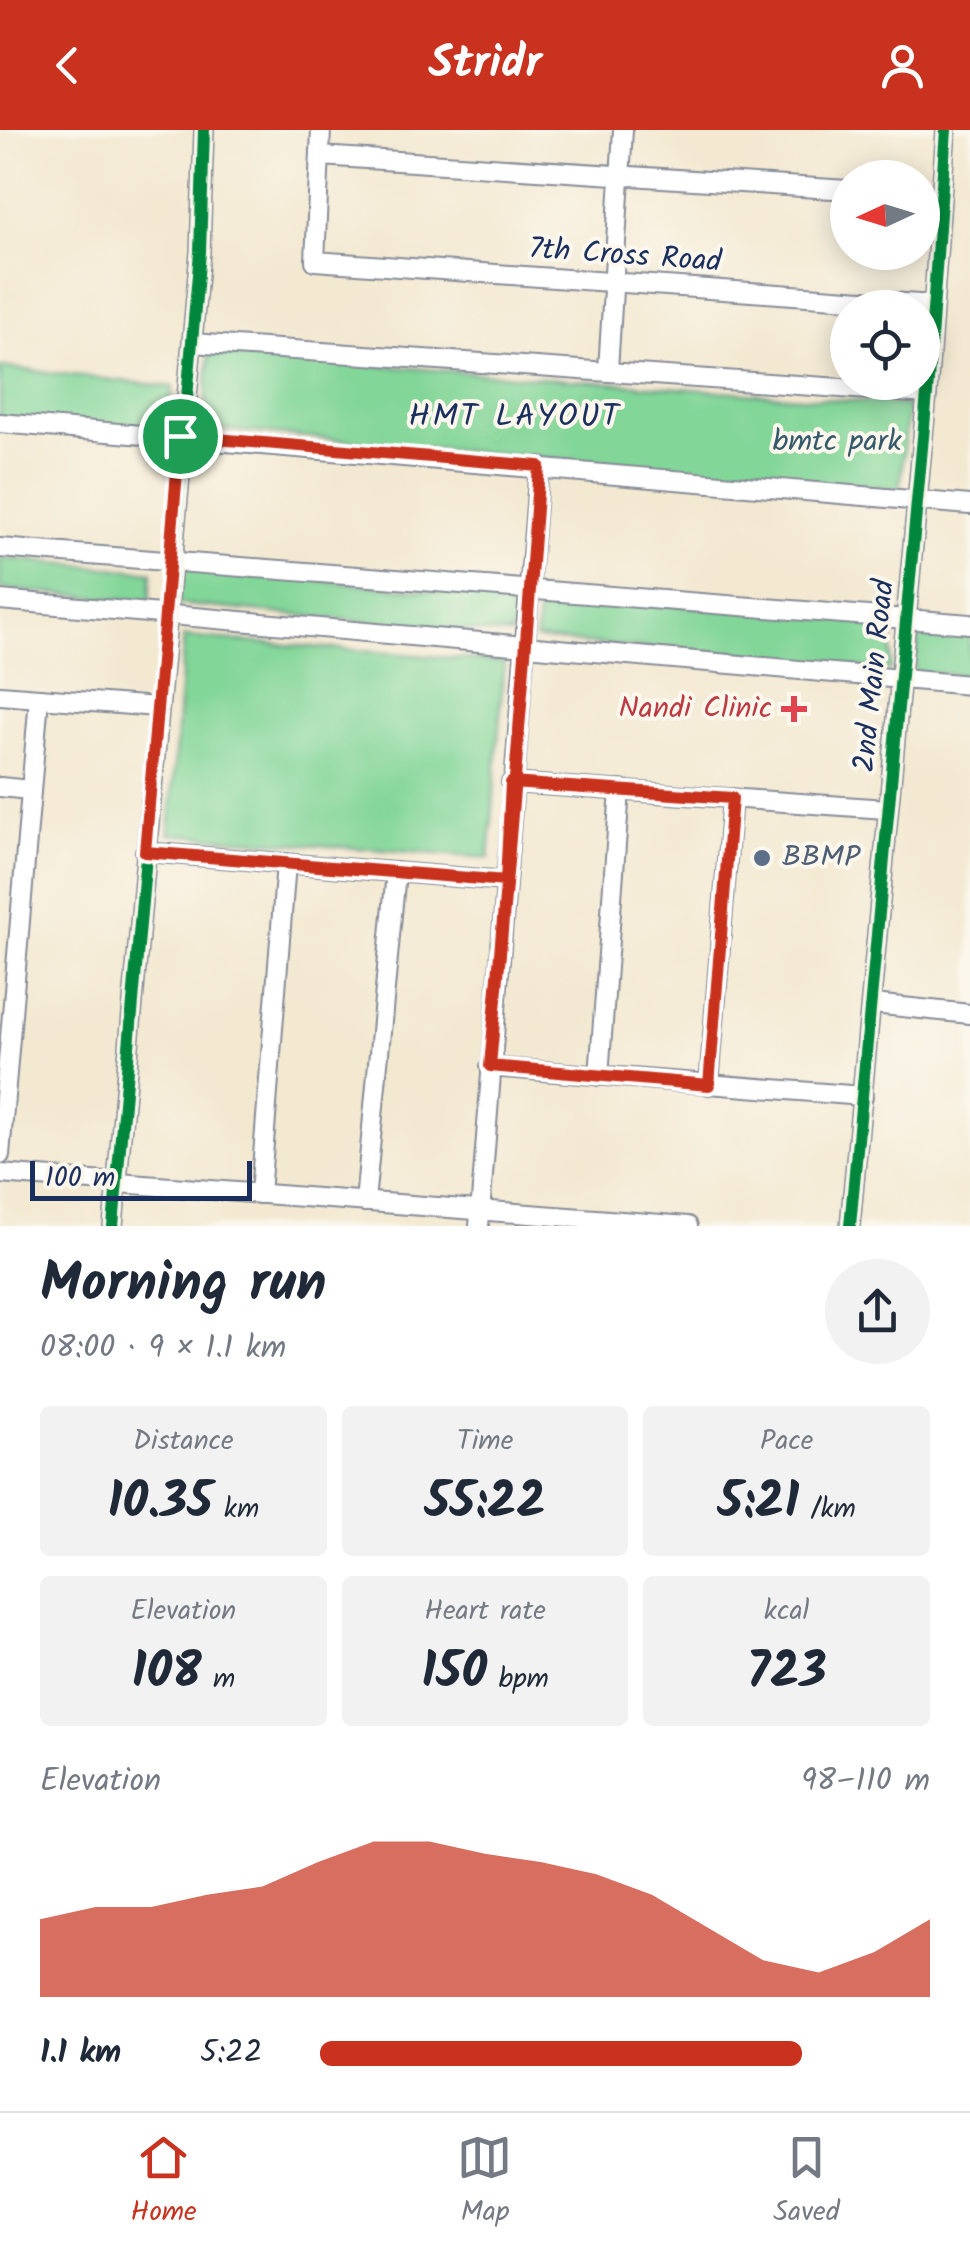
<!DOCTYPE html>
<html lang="en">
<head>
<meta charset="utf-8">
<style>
  :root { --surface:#fff; --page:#f2f2f3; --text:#1f2937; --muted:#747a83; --line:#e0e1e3; --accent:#c8321e }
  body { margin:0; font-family:Kalam,sans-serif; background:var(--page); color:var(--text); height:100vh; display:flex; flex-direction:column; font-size:38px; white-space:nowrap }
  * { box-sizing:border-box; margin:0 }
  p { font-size:32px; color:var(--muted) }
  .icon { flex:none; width:55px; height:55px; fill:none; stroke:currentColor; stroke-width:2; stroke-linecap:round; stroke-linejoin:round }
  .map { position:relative; height:1096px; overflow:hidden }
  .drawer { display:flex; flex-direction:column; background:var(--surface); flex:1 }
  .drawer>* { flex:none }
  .needle { width:65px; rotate:266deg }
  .tools { position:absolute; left:830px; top:30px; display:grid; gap:20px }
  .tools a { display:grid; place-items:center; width:110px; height:110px; border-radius:50%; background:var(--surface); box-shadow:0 5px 25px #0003; font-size:50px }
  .scale { position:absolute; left:30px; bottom:25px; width:222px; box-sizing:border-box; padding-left:10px; border:5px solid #1b2f5e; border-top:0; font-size:28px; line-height:35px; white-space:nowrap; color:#1b2f5e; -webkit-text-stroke:8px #fbf7ec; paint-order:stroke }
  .pin { position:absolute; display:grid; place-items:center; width:85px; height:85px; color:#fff; margin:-42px; border:5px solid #fff; border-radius:50%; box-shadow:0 2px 10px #0007 }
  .round { display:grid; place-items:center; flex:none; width:105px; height:105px; border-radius:52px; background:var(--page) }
  .head { display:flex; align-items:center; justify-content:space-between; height:170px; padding:0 40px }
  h1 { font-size:55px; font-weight:600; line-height:75px }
  .metrics { display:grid; grid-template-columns:repeat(3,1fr); gap:15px; height:170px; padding:10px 40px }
  .metrics div { display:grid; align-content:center; border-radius:10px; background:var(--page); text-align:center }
  .metrics b { font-size:50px; font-weight:600 }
  .metrics small { font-size:28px; font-weight:400 }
  .metrics p { font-size:28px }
  .chart { height:280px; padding:20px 40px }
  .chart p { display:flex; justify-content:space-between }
  .chart svg { width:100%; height:180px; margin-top:10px; fill:var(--accent); opacity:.7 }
  ul { padding:0 40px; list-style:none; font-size:32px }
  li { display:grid; grid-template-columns:160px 120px 1fr; align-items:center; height:75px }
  li i { height:25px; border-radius:12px; background:var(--accent) }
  header { display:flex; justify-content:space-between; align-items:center; height:130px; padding:0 40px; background:var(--accent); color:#fff; font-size:45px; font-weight:600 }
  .tabs { display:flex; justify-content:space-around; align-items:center; height:140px; border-top:2px solid var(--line); background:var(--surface); font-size:28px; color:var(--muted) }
  .tabs a { display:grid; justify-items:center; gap:5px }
  .tabs .selected { color:var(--accent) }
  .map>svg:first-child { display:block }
  .green { fill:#82d698; stroke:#4e827b; stroke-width:2.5 }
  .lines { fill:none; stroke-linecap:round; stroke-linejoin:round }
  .minor-casing { stroke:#878c97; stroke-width:22 }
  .minor { stroke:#fff; stroke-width:18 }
  .cycleway-casing { stroke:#fbf7ec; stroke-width:19 }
  .cycleway { stroke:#00873e; stroke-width:12 }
  .route-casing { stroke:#fff; stroke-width:20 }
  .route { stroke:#c8321e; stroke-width:12 }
  .health-dot { fill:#e0444e; stroke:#fbf7ec; stroke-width:4 }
  .service-dot { fill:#5c6f8a; stroke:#fbf7ec; stroke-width:4 }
  .labels { text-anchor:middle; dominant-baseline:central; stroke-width:8; stroke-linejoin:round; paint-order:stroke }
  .street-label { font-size:30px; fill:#1b2f5e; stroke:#fbf7ec }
  .park-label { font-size:30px; fill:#35596c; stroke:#fbf7ec }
  .health-label { font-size:30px; fill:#be3a42; stroke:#fbf7ec; text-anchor:end }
  .service-label { font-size:30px; fill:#4e5e75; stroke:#fbf7ec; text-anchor:start }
  .neighbourhood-label { font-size:32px; letter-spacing:2.5px; fill:#1b2f5e; stroke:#fbf7ec }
</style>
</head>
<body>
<header><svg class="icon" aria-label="back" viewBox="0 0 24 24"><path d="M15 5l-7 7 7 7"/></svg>Stridr<svg class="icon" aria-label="person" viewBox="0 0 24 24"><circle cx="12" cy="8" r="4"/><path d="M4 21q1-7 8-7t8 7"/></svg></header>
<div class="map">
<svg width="970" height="1096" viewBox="0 0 970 1096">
  <rect width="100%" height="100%" fill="#fbf7ec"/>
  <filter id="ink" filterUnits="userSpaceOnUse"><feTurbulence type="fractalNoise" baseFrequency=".01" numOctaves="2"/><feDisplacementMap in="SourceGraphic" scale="20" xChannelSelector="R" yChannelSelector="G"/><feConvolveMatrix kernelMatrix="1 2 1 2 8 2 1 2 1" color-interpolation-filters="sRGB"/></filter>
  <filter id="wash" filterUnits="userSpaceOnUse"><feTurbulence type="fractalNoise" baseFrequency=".0048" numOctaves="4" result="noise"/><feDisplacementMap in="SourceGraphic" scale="40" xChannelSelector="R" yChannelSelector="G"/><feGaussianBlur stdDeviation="2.25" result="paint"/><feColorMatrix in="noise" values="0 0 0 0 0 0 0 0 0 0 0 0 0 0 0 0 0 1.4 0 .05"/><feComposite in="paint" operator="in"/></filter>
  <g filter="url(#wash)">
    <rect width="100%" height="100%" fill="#f3e8d0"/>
    <g class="green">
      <path d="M209 223 908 275 900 359 204 298Z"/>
      <path d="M0 237 173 257 167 301 0 288Z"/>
      <path d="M0 428 152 442 150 472 0 459Z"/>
      <path d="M180 437 515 469 511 505 177 474Z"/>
      <path d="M539 463 894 494 890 540 536 509Z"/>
      <path d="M920 494 970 499V546L914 542Z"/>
      <path d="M184 507 504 532 489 728 169 704Z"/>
    </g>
  </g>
  <g filter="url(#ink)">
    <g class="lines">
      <g class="minor-casing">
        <g id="minor">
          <path d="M321 0 315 131 933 175"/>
          <path d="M320 26 848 60"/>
          <path d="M192 213 927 264"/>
          <path d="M608 240 623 0"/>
          <path d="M0 293 970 375"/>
          <path d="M0 418 970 494"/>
          <path d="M0 470 970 555"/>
          <path d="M0 565 157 577"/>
          <path d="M511 653 886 679"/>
          <path d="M0 657 30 660"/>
          <path d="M145 722 506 751"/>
          <path d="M873 874 970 884"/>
          <path d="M490 937 863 966"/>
          <path d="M599 946 620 660"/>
          <path d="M709 955 732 668"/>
          <path d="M0 1025 39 568"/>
          <path d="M0 1044 688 1096"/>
          <path d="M260 1064 286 733"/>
          <path d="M365 1072 396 742"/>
          <path d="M113 1096 200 122 204 0"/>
          <path d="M479 1096 539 336"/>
          <path d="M850 1096 927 264 946 0"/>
        </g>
      </g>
      <use href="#minor" class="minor"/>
      <g class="cycleway-casing">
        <g id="cycleway">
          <path d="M113 1096 200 122 204 0"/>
          <path d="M850 1096 927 264 946 0"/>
        </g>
      </g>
      <use href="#cycleway" class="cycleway"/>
    </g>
  </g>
  <g class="lines" filter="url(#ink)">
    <g class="route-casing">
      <path id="route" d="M180 306 145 722 506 751 511 653 732 668 709 955 490 936C508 737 525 537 539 336L180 306"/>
    </g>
    <use href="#route" class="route"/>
  </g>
  <path class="health-dot" d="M789 564h10v10h10v10h-10v10h-10v-10h-10v-10h10z"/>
  <circle class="service-dot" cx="762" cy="728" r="10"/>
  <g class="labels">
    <g class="street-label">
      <text transform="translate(625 126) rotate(4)">7th Cross Road</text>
      <text transform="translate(875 546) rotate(-84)">2nd Main Road</text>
    </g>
    <g class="park-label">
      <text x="837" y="312">bmtc park</text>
    </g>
    <g class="health-label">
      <text x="772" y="579">Nandi Clinic</text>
    </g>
    <g class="service-label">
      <text x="782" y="728">BBMP</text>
    </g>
    <g class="neighbourhood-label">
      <text x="515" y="287">HMT LAYOUT</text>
    </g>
  </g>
</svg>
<div class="tools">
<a><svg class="needle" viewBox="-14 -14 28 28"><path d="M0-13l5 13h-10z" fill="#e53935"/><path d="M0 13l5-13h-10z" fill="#747a83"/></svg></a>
<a><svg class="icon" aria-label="locate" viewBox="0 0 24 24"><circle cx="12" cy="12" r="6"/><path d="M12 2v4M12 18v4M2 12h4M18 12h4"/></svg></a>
</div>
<div class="scale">100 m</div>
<div class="pin" style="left:180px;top:306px;background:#1e9e55"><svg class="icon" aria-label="arrive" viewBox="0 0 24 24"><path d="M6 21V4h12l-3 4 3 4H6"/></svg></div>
</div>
<section class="drawer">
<div class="head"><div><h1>Morning run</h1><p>08:00 · 9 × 1.1 km</p></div><a class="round"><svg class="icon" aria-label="share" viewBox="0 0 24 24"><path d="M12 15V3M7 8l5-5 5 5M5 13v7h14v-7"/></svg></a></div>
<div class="metrics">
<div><p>Distance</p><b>10.35<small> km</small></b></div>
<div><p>Time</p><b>55:22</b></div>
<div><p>Pace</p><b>5:21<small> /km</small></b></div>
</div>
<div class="metrics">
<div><p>Elevation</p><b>108<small> m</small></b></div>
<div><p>Heart rate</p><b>150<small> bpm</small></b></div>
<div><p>kcal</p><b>723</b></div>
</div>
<div class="chart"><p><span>Elevation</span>98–110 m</p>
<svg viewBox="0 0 160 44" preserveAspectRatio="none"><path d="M0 44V25L10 22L20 22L30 19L40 17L50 11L60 6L70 6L80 9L90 11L100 14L110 19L120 27L130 35L140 38L150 33L160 25V44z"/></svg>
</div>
<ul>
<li><b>1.1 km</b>5:22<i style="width:79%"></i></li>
</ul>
</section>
<nav class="tabs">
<a class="selected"><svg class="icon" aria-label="home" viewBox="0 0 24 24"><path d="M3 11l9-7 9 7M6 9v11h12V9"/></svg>Home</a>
<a><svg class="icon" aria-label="map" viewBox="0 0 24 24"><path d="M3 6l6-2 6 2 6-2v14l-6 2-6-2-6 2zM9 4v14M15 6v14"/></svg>Map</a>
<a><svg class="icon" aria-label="saved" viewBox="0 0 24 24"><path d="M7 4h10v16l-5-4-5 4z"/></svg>Saved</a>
</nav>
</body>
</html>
